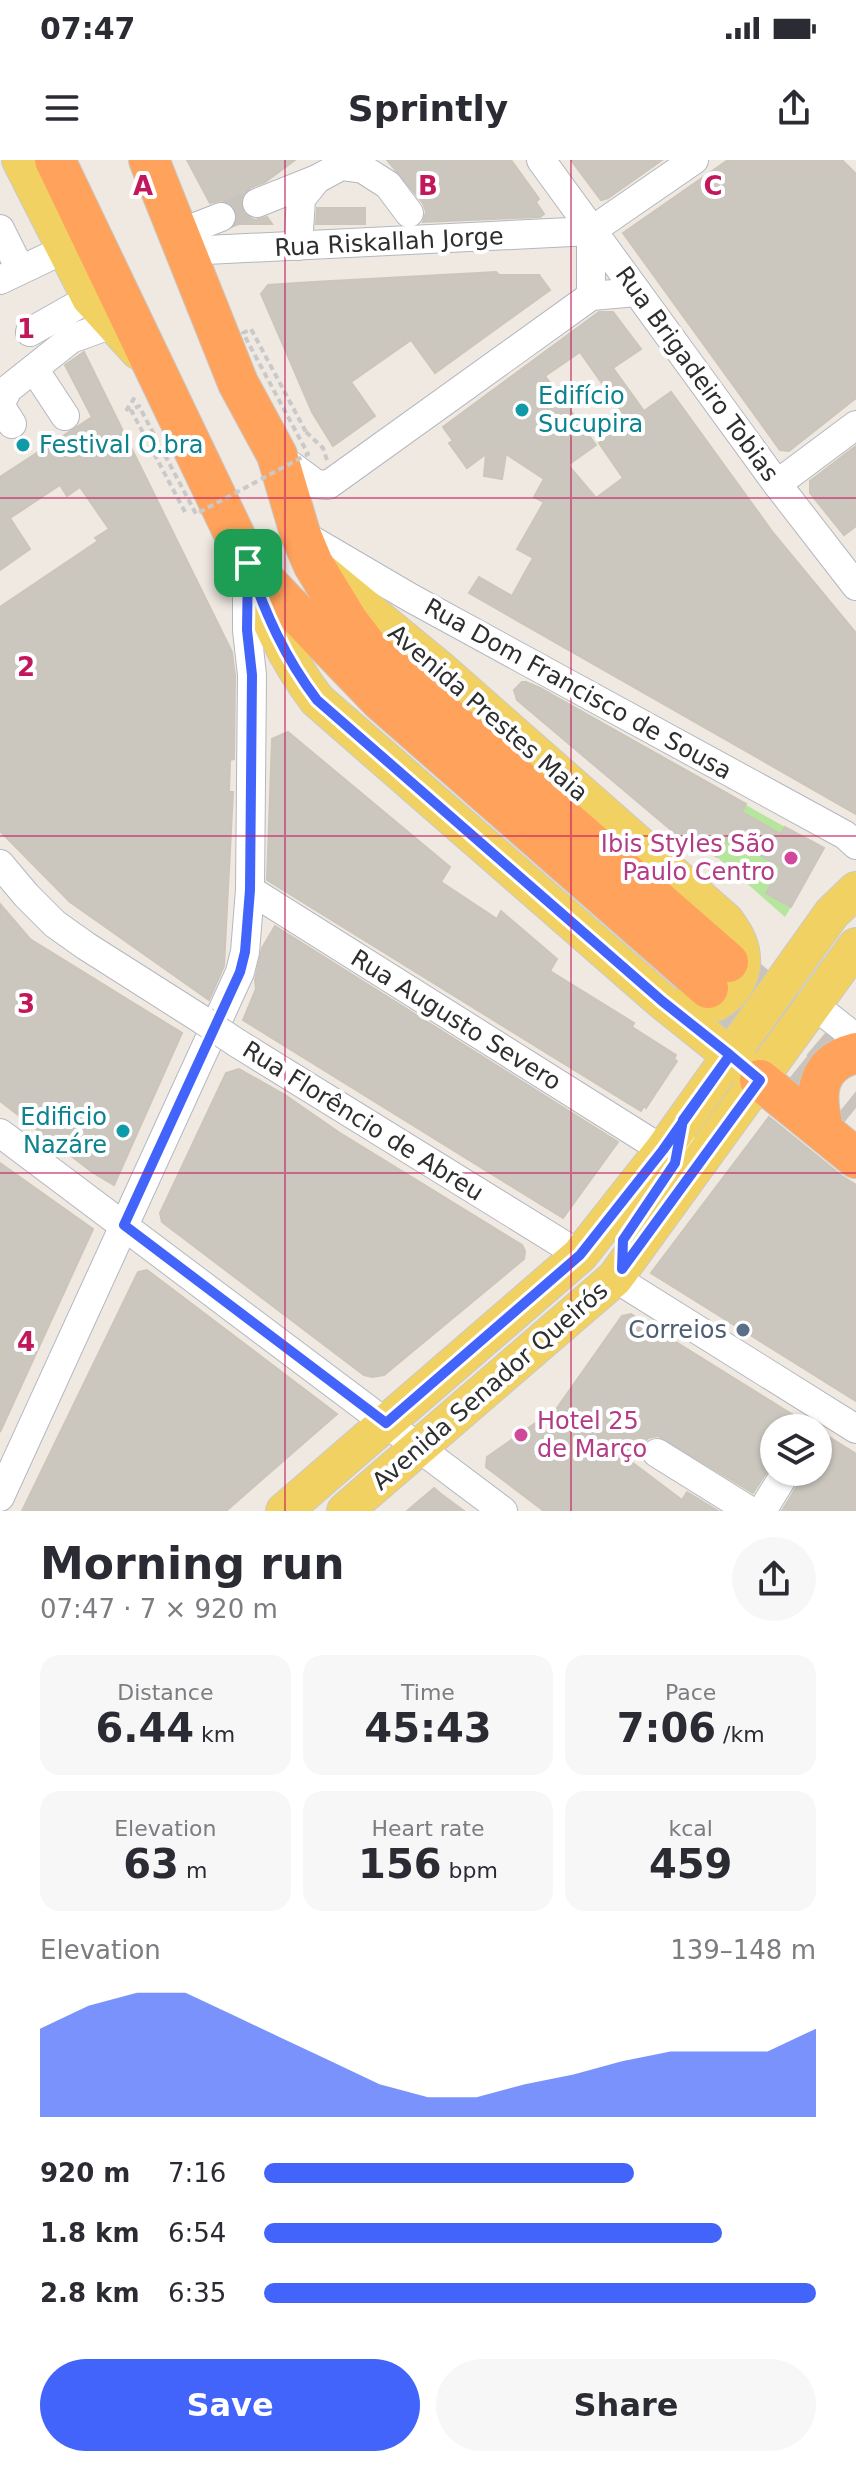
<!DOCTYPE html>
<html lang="en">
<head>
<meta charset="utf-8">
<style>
  :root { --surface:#fff; --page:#f7f7f7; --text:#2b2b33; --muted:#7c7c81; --accent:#4264fb }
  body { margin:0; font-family:"DejaVu Sans",sans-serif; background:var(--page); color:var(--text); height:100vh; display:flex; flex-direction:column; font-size:30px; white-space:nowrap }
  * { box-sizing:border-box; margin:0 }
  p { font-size:26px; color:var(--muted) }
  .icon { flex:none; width:44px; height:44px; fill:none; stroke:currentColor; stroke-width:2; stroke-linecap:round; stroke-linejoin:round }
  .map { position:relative; height:1351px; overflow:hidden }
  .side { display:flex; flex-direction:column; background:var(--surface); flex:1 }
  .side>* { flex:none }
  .tools { position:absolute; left:760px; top:1254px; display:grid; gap:16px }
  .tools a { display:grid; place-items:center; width:72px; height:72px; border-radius:50%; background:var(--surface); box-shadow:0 2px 6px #0004; font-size:40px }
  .pin { position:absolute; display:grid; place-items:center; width:68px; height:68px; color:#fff; margin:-34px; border-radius:16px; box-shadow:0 4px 12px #0006 }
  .round { display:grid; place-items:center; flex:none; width:84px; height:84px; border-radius:42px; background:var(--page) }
  .headline { display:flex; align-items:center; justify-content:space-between; height:136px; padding:0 40px }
  h1 { font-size:44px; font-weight:800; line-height:60px }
  .stats { display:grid; grid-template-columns:repeat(3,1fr); gap:12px; height:136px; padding:8px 40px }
  .stats div { display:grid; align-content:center; border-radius:20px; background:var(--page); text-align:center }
  .stats b { font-size:40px; font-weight:800 }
  .stats small { font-size:22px; font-weight:400 }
  .stats p { font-size:22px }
  .chart { height:224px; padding:16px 40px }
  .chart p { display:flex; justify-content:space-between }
  .chart svg { width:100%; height:144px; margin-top:8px; fill:var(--accent); opacity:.7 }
  .cta { display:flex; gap:16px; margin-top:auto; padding:16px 40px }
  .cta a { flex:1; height:92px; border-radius:48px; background:var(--accent); color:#fff; font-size:32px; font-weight:800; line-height:92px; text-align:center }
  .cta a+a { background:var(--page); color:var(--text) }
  ul { padding:0 40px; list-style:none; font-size:26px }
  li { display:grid; grid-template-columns:128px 96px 1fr; align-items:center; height:60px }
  li i { height:20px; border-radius:10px; background:var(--accent) }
  .status { display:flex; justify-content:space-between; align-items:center; height:56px; padding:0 40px; background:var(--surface); direction:ltr }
  .status svg { height:22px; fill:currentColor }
  header { display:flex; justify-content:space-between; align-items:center; height:104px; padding:0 40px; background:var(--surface); font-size:36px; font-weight:800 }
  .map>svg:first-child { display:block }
  .green { fill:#b6e59e }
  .building { fill:#cbc7bf; stroke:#cbc5ba; stroke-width:2; fill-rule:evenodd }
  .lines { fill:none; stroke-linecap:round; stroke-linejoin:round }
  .minor-tunnel { stroke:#c8c4bd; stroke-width:28; stroke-dasharray:28 14; stroke-linecap:butt }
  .highway-tunnel { stroke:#c8c4bd; stroke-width:40; stroke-dasharray:40 20; stroke-linecap:butt }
  .minor-casing { stroke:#b4b7c1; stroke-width:30 }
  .major-casing { stroke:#c9c9c9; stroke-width:38 }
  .highway-casing { stroke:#c9c9c9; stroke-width:42 }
  .path { stroke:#c9c9c9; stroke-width:4; stroke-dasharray:6 4; stroke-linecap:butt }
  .minor { stroke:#fff; stroke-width:28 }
  .major { stroke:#f2d163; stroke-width:36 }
  .highway { stroke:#ffa35c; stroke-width:40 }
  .minor-bridge-casing { stroke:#b4b7c1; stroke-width:30; stroke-linecap:butt }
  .path-bridge { stroke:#c9c9c9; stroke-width:4; stroke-dasharray:6 4; stroke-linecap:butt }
  .minor-bridge { stroke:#fff; stroke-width:28 }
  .route-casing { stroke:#fff; stroke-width:16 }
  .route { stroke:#4264fb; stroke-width:10 }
  .grid { fill:none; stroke:#c2185b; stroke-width:2; stroke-opacity:0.55 }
  .culture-dot { fill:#0f9aa8; stroke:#fff; stroke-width:3 }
  .hotel-dot { fill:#d1479c; stroke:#fff; stroke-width:3 }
  .service-dot { fill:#5c6f8a; stroke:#fff; stroke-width:3 }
  .labels { text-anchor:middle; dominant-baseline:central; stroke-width:8; stroke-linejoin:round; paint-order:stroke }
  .street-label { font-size:24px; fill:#2e2e2e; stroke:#fff }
  .culture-label { font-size:24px; fill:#0d838f; stroke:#fff; text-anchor:start }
  .hotel-label { font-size:24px; fill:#b23c85; stroke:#fff; text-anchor:end }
  .service-label { font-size:24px; fill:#4e5e75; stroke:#fff; text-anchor:end }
  .grid-label { font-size:26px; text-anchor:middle; font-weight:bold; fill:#c2185b; stroke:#fff; stroke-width:8; stroke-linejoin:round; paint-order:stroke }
</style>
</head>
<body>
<div class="status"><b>07:47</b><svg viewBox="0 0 49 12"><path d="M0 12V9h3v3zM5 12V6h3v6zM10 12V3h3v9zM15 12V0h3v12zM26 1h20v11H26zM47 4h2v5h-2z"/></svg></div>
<header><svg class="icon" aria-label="menu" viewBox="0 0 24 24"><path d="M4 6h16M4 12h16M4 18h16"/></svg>Sprintly<svg class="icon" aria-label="share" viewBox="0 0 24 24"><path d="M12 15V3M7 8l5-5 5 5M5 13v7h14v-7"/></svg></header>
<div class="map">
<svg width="856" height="1351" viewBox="0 0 856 1351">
  <rect width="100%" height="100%" fill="#efe9e1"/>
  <path class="green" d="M746 645 785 667 781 674 756 660 742 685 781 707 767 733 791 747 785 757 717 697Z"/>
  <g class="building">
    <path d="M187 0H295L265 22 250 28 240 40 241 49 246 56 255 60 267 57 272 64H236L237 52 232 44 223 40 210 43Z"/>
    <path d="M387 0H511L539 39 536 42 544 54 540 57 423 62 426 52 423 43Z"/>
    <path d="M571 0H662L608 38 601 40Z"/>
    <path d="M728 0H842L856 14V238L789 291 780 290 623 73Z"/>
    <path d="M317 48H365V64H316Z"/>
    <path d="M496 112 499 115H539L550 130 435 213 411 180 351 222 375 256 333 286 312 252 261 134 268 125 312 122 314 126V122Z"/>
    <path d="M599 152H613L641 189 613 208 644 251 671 232 774 374 856 473V654L469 433 479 417 512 436 533 398 517 389 544 342 534 337 544 319 506 294 502 319 484 316 486 294 467 308 449 283 453 281 443 267ZM580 192 629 262 599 283 623 318 596 338 568 305 596 285 545 216Z"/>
    <path d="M84 192 232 492 235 516 234 599 230 600 229 632H233L224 806 209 840 70 742 0 671V447L98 381 95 378 109 369 80 327 67 336 60 325 10 358 30 389 0 410V317L92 257 65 205Z"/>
    <path d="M856 286V366L844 375 810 333V321Z"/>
    <path d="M522 522H526L540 528 746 644 742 652 781 674 785 667 824 688 791 747 766 733 781 707 728 677 717 697 677 675 517 540 514 530Z"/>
    <path d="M288 572 450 707 441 722 497 759 501 751 557 799 550 811 634 863 632 867 676 895 674 899 677 901 646 948 644 946 641 951 631 945 267 720 272 579Z"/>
    <path d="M0 744 30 779 182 873 114 1025 92 1012 0 941Z"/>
    <path d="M275 766 618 982 563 1058 243 860 256 829 255 820 262 788Z"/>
    <path d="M239 909 285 935 340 973 522 1085 525 1091 524 1099 384 1215 372 1217 364 1215 162 1062 160 1053 226 913Z"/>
    <path d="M769 957 842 1016 856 1025V1241L651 1113Z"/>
    <path d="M0 1003 93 1069 0 1272Z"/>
    <path d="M147 1110 337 1254 226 1351H22L138 1112Z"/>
    <path d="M631 1154 814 1268H774V1301L753 1333 658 1276 648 1278 629 1300 682 1340 687 1332 718 1351H544L486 1307 487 1297 557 1248 622 1156Z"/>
    <path d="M818 1270 856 1294V1351H782L800 1321 803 1312H818Z"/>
    <path d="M434 1328 441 1334 464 1351H407Z"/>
  </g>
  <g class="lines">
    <path class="minor-tunnel" d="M221 57 257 43"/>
    <g class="highway-tunnel">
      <path d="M728 802 856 911"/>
      <path d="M708 828 856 948"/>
    </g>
    <g class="minor-casing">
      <g id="minor">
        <path d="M541 0 777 324 856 426"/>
        <path d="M257 43 317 19"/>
        <path d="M0 69 20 109"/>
        <path d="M591 71 694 0"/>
        <path d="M180 73 221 57"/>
        <path d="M298 86 301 39 317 19 341 6 363 9 388 25 409 53"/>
        <path d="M187 91 591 71"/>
        <path d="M0 120 65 89"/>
        <path d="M591 136V71"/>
        <path d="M30 172 90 138"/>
        <path d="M34 209 65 256"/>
        <path d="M12 264 0 245 8 229 71 179 115 163"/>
        <path d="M277 295 316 324 328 325 591 136 637 132"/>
        <path d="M777 324 856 265"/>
        <path d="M300 373 411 438 845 675 856 685"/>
        <path d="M0 704 26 735 55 764 86 786 204 861"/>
        <path d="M250 730 663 990"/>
        <path d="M814 845 856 878"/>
        <path d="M237 883 580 1095"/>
        <path d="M0 973 503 1351"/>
        <path d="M639 1057 675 1003 681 974"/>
        <path d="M615 1118 856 1269"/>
        <path d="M657 1293 750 1351"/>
        <path d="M0 1337 240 812 245 792 250 730 252 515 247 470V416"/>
        <path d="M762 1351 786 1312"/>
      </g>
    </g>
    <g class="major-casing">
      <g id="major">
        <path d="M20 0 90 138 138 191"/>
        <path d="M248 403C265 453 285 498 317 540L662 841 748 910"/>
        <path d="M323 413 441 510 726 761C732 770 739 779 741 790 749 828 713 856 678 848"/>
        <path d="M284 1351 580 1095 663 990 832 753 856 730"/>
        <path d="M345 1351 615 1118 856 786"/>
      </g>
    </g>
    <g class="highway-casing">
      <g id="highway">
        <path d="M55 0 248 403 381 541 708 828"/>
        <path d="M149 0 238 223 277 295 300 373 313 404 347 460 369 489 728 802"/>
        <path d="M760 920 856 998"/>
        <path d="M824 971C814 935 814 904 856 893"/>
      </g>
    </g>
    <g class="path">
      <path d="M126 251 135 237"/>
      <path d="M306 272 323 288 327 300"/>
    </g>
    <use href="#minor" class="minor"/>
    <use href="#major" class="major"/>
    <use href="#highway" class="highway"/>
    <g class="minor-bridge-casing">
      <path id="minor-bridge" d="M204 861 237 883"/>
    </g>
    <path class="path-bridge" d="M185 352 131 250 139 246 196 354 308 294 243 173 251 169 306 272"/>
    <use href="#minor-bridge" class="minor-bridge"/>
  </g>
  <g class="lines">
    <g class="route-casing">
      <path id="route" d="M248 403 247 470 252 515 250 730 245 792 240 812 124 1065 386 1263 580 1095 663 990 730 895 760 920 622 1109 623 1080 675 1003 683 960 730 895 662 841 317 540C285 498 265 453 248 403"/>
    </g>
    <use href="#route" class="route"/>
  </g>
  <path class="grid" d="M285 0V1351M571 0V1351M0 338H856M0 676H856M0 1013H856"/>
  <g class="culture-dot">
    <circle cx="522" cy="250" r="8"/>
    <circle cx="23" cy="285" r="8"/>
    <circle cx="123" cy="971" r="8"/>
  </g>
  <g class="hotel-dot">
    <circle cx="791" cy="698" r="8"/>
    <circle cx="521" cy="1275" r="8"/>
  </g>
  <circle class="service-dot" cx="743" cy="1170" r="8"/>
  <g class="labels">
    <g class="street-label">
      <text transform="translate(389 82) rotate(-3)">Rua Riskallah Jorge</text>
      <text transform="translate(697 214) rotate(54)">Rua Brigadeiro Tobias</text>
      <text transform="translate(578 529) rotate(29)">Rua Dom Francisco de Sousa</text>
      <text transform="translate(488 553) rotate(41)">Avenida Prestes Maia</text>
      <text transform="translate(456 860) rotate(32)">Rua Augusto Severo</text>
      <text transform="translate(363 961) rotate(32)">Rua Florêncio de Abreu</text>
      <text transform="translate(490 1226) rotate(-41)">Avenida Senador Queirós</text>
    </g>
    <g class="culture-label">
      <text x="538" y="236">Edifício<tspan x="538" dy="28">Sucupira</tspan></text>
      <text x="39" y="285">Festival O.bra</text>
      <text x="107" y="957" text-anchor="end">Edificio<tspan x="107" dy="28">Nazáre</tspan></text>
    </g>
    <g class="hotel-label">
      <text x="775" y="684">Ibis Styles São<tspan x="775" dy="28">Paulo Centro</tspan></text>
      <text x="537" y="1261" text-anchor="start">Hotel 25<tspan x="537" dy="28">de Março</tspan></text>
    </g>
    <g class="service-label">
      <text x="727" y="1170">Correios</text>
    </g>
  </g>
  <g class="grid-label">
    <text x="143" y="35">A</text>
    <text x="428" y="35">B</text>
    <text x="713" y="35">C</text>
    <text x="26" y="178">1</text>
    <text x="26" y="516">2</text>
    <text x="26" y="853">3</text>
    <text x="26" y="1191">4</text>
  </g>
</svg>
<div class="tools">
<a><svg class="icon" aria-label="layers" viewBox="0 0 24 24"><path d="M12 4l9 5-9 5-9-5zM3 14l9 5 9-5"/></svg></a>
</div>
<div class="pin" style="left:248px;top:403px;background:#1e9e55"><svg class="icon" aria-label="arrive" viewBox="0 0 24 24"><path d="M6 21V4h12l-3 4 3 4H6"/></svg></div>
</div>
<section class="side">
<div class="headline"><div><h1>Morning run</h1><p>07:47 · 7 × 920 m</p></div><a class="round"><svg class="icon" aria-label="share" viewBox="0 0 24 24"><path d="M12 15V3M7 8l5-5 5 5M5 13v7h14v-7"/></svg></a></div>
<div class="stats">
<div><p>Distance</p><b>6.44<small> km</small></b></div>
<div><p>Time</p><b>45:43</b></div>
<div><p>Pace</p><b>7:06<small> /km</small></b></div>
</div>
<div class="stats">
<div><p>Elevation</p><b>63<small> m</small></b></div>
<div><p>Heart rate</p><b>156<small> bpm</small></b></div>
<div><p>kcal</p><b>459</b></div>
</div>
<div class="chart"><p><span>Elevation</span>139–148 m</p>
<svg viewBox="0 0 160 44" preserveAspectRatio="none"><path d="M0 44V17L10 10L20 6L30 6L40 13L50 20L60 27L70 34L80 38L90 38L100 34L110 31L120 27L130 24L140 24L150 24L160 17V44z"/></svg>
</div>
<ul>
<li><b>920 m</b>7:16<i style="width:67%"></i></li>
<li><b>1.8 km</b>6:54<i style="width:83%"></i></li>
<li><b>2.8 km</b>6:35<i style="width:100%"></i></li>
</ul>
<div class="cta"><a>Save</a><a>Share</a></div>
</section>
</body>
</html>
